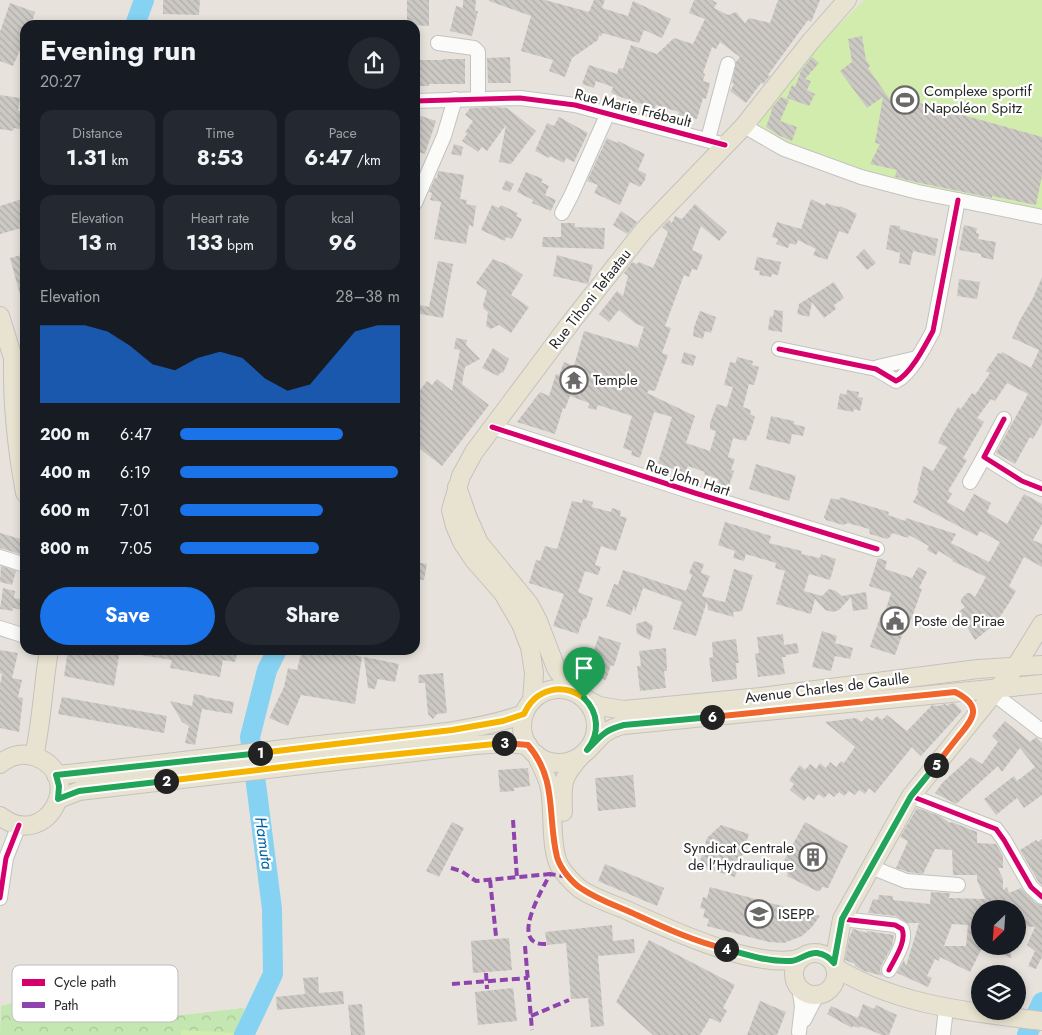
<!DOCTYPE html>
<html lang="en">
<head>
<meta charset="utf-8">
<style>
  :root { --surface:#171b24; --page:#242831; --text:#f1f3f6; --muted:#9ea1a6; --accent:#1a73e8 }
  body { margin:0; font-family:Jost,sans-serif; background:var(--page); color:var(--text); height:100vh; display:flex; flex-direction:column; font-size:19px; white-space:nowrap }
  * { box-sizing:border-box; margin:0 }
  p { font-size:16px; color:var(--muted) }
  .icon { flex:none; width:28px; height:28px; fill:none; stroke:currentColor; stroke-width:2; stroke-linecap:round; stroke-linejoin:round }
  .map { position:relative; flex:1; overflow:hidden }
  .side { position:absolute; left:20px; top:20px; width:400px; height:635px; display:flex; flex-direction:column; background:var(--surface); border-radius:15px; box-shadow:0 2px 8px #0003 }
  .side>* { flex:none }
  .needle { width:32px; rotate:205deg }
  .tools { position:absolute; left:971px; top:900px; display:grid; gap:10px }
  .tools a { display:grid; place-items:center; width:55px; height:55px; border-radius:50%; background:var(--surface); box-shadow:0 2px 8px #0003; font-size:25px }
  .pin { position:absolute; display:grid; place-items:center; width:42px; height:42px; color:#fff; margin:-51px -21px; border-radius:50% 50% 50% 0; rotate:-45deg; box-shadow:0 0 5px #0007 }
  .pin .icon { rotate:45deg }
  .km { position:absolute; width:25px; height:25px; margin:-12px; border-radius:50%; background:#222; color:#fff; font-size:14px; line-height:25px; text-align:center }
  .round { display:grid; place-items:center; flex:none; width:52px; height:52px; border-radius:26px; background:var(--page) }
  .overview { display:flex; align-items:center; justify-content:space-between; height:85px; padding:0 20px }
  h1 { font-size:28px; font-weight:700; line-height:38px }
  .figures { display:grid; grid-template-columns:repeat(3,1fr); gap:8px; height:85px; padding:5px 20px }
  .figures div { display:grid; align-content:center; border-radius:12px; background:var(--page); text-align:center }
  .figures b { font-size:21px; font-weight:700 }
  .figures small { font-size:14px; font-weight:400 }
  .figures p { font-size:14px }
  .chart { height:140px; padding:10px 20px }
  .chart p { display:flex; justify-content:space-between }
  .chart svg { width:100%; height:90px; margin-top:5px; fill:var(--accent); opacity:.7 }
  .primary-button { display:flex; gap:10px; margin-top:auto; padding:10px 20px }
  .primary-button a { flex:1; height:58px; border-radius:30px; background:var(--accent); color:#fff; font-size:20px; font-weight:700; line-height:58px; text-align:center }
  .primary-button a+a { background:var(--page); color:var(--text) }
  ul { padding:0 20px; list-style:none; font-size:16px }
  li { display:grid; grid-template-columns:80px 60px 1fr; align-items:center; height:38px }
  li i { height:12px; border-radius:6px; background:var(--accent) }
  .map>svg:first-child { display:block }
  .forest { fill:url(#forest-crowns) }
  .pitch { fill:#d2ecad }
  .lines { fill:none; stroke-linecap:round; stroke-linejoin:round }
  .river { stroke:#86d2f2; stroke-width:20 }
  .building { fill:url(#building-back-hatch); fill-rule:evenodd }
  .minor-casing { stroke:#c3c2c3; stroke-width:16 }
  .major-casing { stroke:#c3c2bf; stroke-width:20 }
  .minor { stroke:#fbfbfa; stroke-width:14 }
  .major { stroke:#e8e3d0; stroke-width:18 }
  .quiet { stroke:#8e44ad; stroke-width:4; stroke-dasharray:8 4; stroke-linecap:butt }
  .cycleway-casing { stroke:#fff; stroke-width:8 }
  .cycleway { stroke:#d6006c; stroke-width:5 }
  .split-1-casing { stroke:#fff; stroke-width:10 }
  .split-2-casing { stroke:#fff; stroke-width:10 }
  .split-3-casing { stroke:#fff; stroke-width:10 }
  .split-4-casing { stroke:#fff; stroke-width:10 }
  .split-5-casing { stroke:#fff; stroke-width:10 }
  .split-6-casing { stroke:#fff; stroke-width:10 }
  .split-7-casing { stroke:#fff; stroke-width:10 }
  .split-1 { stroke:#f5b400; stroke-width:6 }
  .split-2 { stroke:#22a559; stroke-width:6 }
  .split-3 { stroke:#f5b400; stroke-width:6 }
  .split-4 { stroke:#f0652b; stroke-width:6 }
  .split-5 { stroke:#22a559; stroke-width:6 }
  .split-6 { stroke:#f0652b; stroke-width:6 }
  .split-7 { stroke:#22a559; stroke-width:6 }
  .labels { text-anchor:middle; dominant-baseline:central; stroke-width:4.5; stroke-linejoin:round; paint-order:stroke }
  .poi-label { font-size:15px; fill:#282828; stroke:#fff; text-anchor:start }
  .street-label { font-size:15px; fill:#282828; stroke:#fff }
  .water-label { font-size:16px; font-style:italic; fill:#0064a4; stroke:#fff }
  .key { fill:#fff; stroke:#bebebe; stroke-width:1 }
  .key-label { font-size:14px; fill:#282828 }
</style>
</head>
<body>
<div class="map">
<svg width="1042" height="1035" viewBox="0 0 1042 1035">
  <defs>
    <pattern id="forest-crowns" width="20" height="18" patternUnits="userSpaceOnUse" patternTransform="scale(1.25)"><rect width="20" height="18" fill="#c4e7b1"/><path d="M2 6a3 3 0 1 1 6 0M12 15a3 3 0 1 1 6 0" fill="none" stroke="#a8c698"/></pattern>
    <pattern id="building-back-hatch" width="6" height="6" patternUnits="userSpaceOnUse" patternTransform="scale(1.25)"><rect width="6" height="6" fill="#ccc9c4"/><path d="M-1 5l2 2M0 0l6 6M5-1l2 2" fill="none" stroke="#afada8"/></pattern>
  </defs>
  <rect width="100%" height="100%" fill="#e7e3dc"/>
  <path class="forest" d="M30 998 115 1019 174 1016 244 1008 242 1035H0L1 1006Z"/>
  <g class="pitch">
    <path d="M864 0H1042V209L958 195 840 164 761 134 758 114 784 79Z"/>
    <path d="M181 1030 234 1033 233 1035H181Z"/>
  </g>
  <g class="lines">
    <g class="river">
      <path d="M135 25 144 0"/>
      <path d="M244 1035 273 974 272 909 250 737 267 670 277 650"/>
      <path d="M1027 1035 1042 1002"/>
    </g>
  </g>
  <g class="building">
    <path d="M163 0H200L199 15 163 14Z"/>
    <path d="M407 0H429V26L407 25Z"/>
    <path d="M463 0H476L475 11H478L472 36 450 31 456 6 463 8Z"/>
    <path d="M489 0H545L589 12 594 0H605L602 8 628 16 633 1 671 19 662 38 644 30 639 43 602 33V36L599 35 598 40 572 58 565 77 549 71 553 60 521 51 531 16 489 1Z"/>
    <path d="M694 0H712L717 3 714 8 728 15 736 12 745 23 749 18 770 23 778 0H820L811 22 808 20 803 27 768 75 770 76 763 84 761 83 746 103 730 91 734 84 732 83 736 62 740 57 720 42 716 49 712 47 703 73 705 74 703 81 710 83 706 99 703 98 697 119 693 118 692 120 678 115 679 112 656 105 652 116 641 113 644 105 615 95 611 92 613 87 596 81 594 88 582 84 589 65 617 74 619 68 623 69 631 45 657 54 674 38 693 44 705 19 689 13Z"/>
    <path d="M10 3 35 12 31 25H25V38L13 66 0 61V32Z"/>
    <path d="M862 36 866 60 870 66 868 68 898 111 901 98 1042 137V176L1036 205 992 196V198L920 183 895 177 897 170 870 164 880 144 875 143 883 97 867 108 840 71 852 62 848 39Z"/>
    <path d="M510 57 511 83H488L487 58Z"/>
    <path d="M812 57 819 63 805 79 811 81 807 90 815 94 809 106 787 98 792 85 795 87 801 71Z"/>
    <path d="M443 59H465V84H429V86H415V60H443Z"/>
    <path d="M0 95 20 98 18 111H22L21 116H25V130L14 128 13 131 0 129Z"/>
    <path d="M781 97 789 100 780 121 797 127 792 141 778 135 766 127 772 110 771 109Z"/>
    <path d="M494 107 507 108 536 131 511 164 499 162 506 125 487 151 482 147 478 152 462 141 467 134 465 132 473 121 465 115 470 108Z"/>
    <path d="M415 114 436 121 425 154 415 151Z"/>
    <path d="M559 117 588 133 574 162 566 158 564 163 550 156 549 158 535 151 547 123 554 126Z"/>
    <path d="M607 138 617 143 618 141 645 154 638 170 646 174 645 180 640 187 630 182 620 205 594 193 598 185 587 181Z"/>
    <path d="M454 144 463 147 461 156 451 154Z"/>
    <path d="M438 171 464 175 460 199 467 200 466 204 476 206 473 227 469 225 466 244 434 239 441 202 430 200 432 193 429 192 435 178H437Z"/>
    <path d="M526 172 543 179 541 182 549 186 545 195 556 200 551 211 532 203 533 200 517 192Z"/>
    <path d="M506 180 514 184 510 192 502 189Z"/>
    <path d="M25 198V227L0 234V206Z"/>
    <path d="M811 199 825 206 826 203 838 207 840 206 857 214 848 234 839 231 827 260 813 255 816 249 798 240 796 245 790 243 788 248 776 244 778 239 772 237 777 222 801 229Z"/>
    <path d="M695 204 727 232 719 241 701 226 692 250 703 255 697 270 692 269 689 277 684 275 665 326 671 328 662 353 668 355 655 391 649 390 647 393 695 416 686 443 710 451 716 431 710 429V423L717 404 727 407 733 387 724 385 730 362 736 363 737 357 753 361 752 365 759 367 754 385 749 384 743 407 751 410 750 414 755 417 749 436 748 435 746 441 733 438 728 457 735 459 731 470 734 471 728 489 717 485 719 479 704 474 705 472 688 466 683 480 675 477 676 470 658 463 672 417 654 412 640 458 631 455 632 451 623 448 632 416 598 405 596 410 588 408 589 403 570 396 565 409 563 408 555 434 517 422 540 392 549 396 556 374 559 375 564 362 574 366 584 331 641 348 638 346 644 327 635 323 619 310 609 322 599 314 617 291 623 296 628 276 624 273 632 262 637 264 639 262 653 268 668 232 662 227 669 220 672 223 675 216 682 219Z"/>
    <path d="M492 205 499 208 501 205 518 213 516 216 522 219 512 239 506 237 505 241 481 230Z"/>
    <path d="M621 211 637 222 627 234 613 225Z"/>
    <path d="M561 223H575V227L605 228 604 249 542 247 543 237H561Z"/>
    <path d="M890 225 900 226V229L938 239 935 256 913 251 910 265 899 263 900 253 886 249Z"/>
    <path d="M964 225 977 228 976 233 979 234 978 239 996 242 993 260 981 257V254L959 250Z"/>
    <path d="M864 249 876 263 867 270 856 257Z"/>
    <path d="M25 254V302H22L10 258Z"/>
    <path d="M557 255 593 265 588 284 553 276Z"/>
    <path d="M757 257 781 262 778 275 772 274 771 277 759 275 760 271 754 270Z"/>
    <path d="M493 259 508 265 523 275 511 295 529 307 511 333 499 325 491 329 486 326 488 312 484 309 483 305 487 291 476 283Z"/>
    <path d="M438 261 453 264 443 318 415 313V304L429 307Z"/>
    <path d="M1042 277V423L1033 439 1030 437 1015 464 996 453 1028 394 1007 383 995 401 991 399 977 418 984 422 963 458 967 460 948 491 952 494 947 502 964 512 974 494 991 503 987 512 1007 524 1024 494 1042 504V524L1033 540 1042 544V567L1024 557 1009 586 1016 591 1009 603 996 623 975 640 958 612 965 607 961 602V599L967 593H970L975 597 986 577 952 561 953 560 939 551 936 555 927 550 929 546 909 535 908 538 892 533 890 537 887 539 870 534 869 529 848 523 843 525 826 520 824 517 831 498 839 500 840 497 889 512 888 515 905 521 906 518 956 534 951 543 989 562 1000 542 980 531 977 536 913 502 919 491 917 490 923 466 933 471 947 447 938 443 942 434 958 407 961 409 972 393 975 395 990 373 986 371 998 353 1001 354 1002 352 1031 368 1039 350 1012 338 1020 320 1033 298Z"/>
    <path d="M959 279 980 282 977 299 957 296Z"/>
    <path d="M834 282 844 298 834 305 836 309 824 318 812 302 809 317 797 314 799 304Z"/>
    <path d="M774 310 783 311 782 332 768 330 770 316 773 317Z"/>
    <path d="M700 311 716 317 711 333 705 331 703 339 693 336 694 327Z"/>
    <path d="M456 338 467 340 466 345 480 359 465 367 462 384 489 405 442 466 415 445V430L420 424 415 421V397L427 381 432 385 437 379 452 391 460 350 454 349Z"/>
    <path d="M493 348 509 359 503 373 501 372 498 376 482 368Z"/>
    <path d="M684 352 696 356 693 366 681 363Z"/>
    <path d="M847 390 859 392 858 397 863 398 860 411 854 409 853 412 837 409 840 393 846 395Z"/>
    <path d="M771 416 794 421V424L805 427 803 436 792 434 790 444 766 439Z"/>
    <path d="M756 464 796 476 789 501 749 489Z"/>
    <path d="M583 499 593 502 592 507 611 512 612 508 621 511 620 516 627 518 616 551 601 546 595 565 601 567 598 575 585 571 578 592 593 598 586 619H583L578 634 553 626 564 594 529 583 536 560 540 561 545 546 557 549 572 501 582 503Z"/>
    <path d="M725 522 771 536 769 543 802 551 801 554 820 558 821 554 836 559 830 580 809 574 804 591 822 596 829 589 836 591 842 596 866 592 868 609 853 611 851 597 839 610 833 612 825 610 815 599 811 614 776 604 785 571 775 568 776 563 746 554 744 561 733 558 735 551 718 545Z"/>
    <path d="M0 533 24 540 23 555 0 548Z"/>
    <path d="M878 558 887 561 885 569 912 578 918 567 927 572 919 588 922 589 908 628 905 627 895 655 870 647 881 614 884 615 891 593 869 586Z"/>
    <path d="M694 561 704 564 701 573 710 576 702 596 720 601 725 602 734 569 753 575 742 611 733 612 734 617 708 610 707 601 696 636 673 629 682 602 643 588 635 612 634 605 631 615 606 606 614 584 618 585 623 570 686 591 692 575 689 573Z"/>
    <path d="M415 562 427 564 424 580 415 579Z"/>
    <path d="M1 566 16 571 12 585 0 582Z"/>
    <path d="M3 588 15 591 14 598 25 600V611L13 608V611L0 609Z"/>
    <path d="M646 621 653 626 650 640 637 634 636 624Z"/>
    <path d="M822 631 837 636 835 643 853 648 850 659 835 656 831 671 812 667Z"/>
    <path d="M783 634 784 645 797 643 799 653 786 655V657H782L785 674 758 677 755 654 759 653 757 637Z"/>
    <path d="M599 636 621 643 614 666 611 665 606 680 582 672 589 650 593 652Z"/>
    <path d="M736 639 739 663H736L737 679 712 682 709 658 713 657 712 642Z"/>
    <path d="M666 648 667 671H664L666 688 640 691 637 666H641L639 651Z"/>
    <path d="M0 650 18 653 12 678 22 680 18 697 23 698 19 732 0 728V685L2 674 0 673Z"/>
    <path d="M68 650H120L114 686 64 676Z"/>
    <path d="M140 650H238L235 662 223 660 220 677 170 668 172 660 140 655Z"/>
    <path d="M302 650H336L362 657 355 704 301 695 288 726 269 718 284 687 288 668 297 670Z"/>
    <path d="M364 657 399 664 395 682 378 679 375 689 368 688Z"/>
    <path d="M443 673 447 713 437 714 433 719 428 714 425 683H419L418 675Z"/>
    <path d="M194 694 205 696V697L234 702 232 714 202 709 195 745 185 743 189 726 182 722 170 701 192 706Z"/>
    <path d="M62 697 167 716 164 733 58 714Z"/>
    <path d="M954 703 962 711 921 756 912 747 875 793 869 788 865 794 859 790 855 795 849 791 844 796 839 792 834 797 829 793 824 798 818 794 814 800 808 796 804 801 790 790 794 784 789 780 800 765 805 770 810 764 816 769 820 763 826 768 830 762 836 767 841 761 844 763 855 747 825 722 856 718 862 722 866 717 872 721 877 716 882 720 887 715 907 731 932 705 938 706 945 704 947 706 949 704Z"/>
    <path d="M1005 721 1030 742 1036 737 1042 743V795L1024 808 1017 798 996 815 984 799 1014 776 1017 781 1035 767 1020 748 1002 772 998 766 956 804 935 793 943 782 971 757 982 764 998 742 992 736Z"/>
    <path d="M528 768 530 786 514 788V791L500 792 498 770Z"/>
    <path d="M633 775 636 807 598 811 595 778Z"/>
    <path d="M917 808 940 816 950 823 952 822 977 832V843L996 844 1003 856V868H998L1003 879V890L1007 887 1009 893 1021 888 1036 903 1042 906V957L1036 969 1028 966 1035 951 1027 945 1035 927 1018 926V909H980V946H983L970 972 940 957 939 961 935 959 927 976 932 978 928 987 897 973 904 960 906 966 919 923H908L896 916 868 913 873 899 878 900 879 895 893 896V900L930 904 931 892 950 893 949 898 985 899 977 880V875H953L952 850 935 849 923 874 908 872 896 868 908 841 900 837ZM952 924 968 925 966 946H944Z"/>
    <path d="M452 822 464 828 439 877 426 871Z"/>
    <path d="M805 822 848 846 828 888 822 887 820 891H817L787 876 788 873 780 868Z"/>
    <path d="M721 825 749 834 735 877 699 866 707 838Z"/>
    <path d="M1042 839V885L1038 881 1020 850 1036 840 1038 842Z"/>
    <path d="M605 864 664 888 657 906 598 881Z"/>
    <path d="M710 887 808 913 820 916 812 927 802 936 784 943 769 942 707 926 709 919 703 917 705 909 700 908 703 897 707 898Z"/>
    <path d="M612 925 613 941 634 939 635 953 598 956 604 1026 591 1027 588 998 571 999 566 943 547 945 545 932Z"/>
    <path d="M853 929 867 933V931L894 935 892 946 881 966 880 971 883 976 864 971 855 966V964L845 960 849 938Z"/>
    <path d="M509 938 512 970 473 973 471 941Z"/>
    <path d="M649 940 735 985 723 1008 727 1011 720 1023 710 1018 700 1035H653L616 1002Z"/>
    <path d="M986 946H1011V958Z"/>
    <path d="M318 977 319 993 343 991 344 1004 277 1010 276 997 305 994 303 978Z"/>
    <path d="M513 988 517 1021 478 1025 475 992Z"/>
    <path d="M760 1001 786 1012 777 1035H747Z"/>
    <path d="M362 1004 365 1035H351L348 1005Z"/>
    <path d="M863 1004 874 1009 876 1005 897 1015 889 1035H882L860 1026 859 1028 853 1026 852 1028 827 1014 831 1006 858 1018Z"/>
  </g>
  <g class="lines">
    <g class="minor-casing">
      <g id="minor">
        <path d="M438 43 474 48 478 52V99"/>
        <path d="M415 101 520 98 575 105 725 145"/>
        <path d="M744 126 784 149 861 177 918 192 1042 217"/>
        <path d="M708 139 728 64"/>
        <path d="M415 203 444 136 455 99"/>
        <path d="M562 213 571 196 608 113"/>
        <path d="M779 349 876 369 896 381C910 375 925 346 933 331L958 200"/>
        <path d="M876 369 878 367 917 358"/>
        <path d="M1004 419 984 457 1022 481 1042 489"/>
        <path d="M492 427 695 493 877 549"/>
        <path d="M970 482 984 457"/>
        <path d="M0 557 25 565"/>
        <path d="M0 628 25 636"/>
        <path d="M994 694 1042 731"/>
        <path d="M911 796 996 829 1004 840 1031 887 1042 897"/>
        <path d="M871 867 906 881 958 885"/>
        <path d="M0 898 6 858 19 825"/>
        <path d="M842 919 895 925 902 929C907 941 895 958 889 970"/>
        <path d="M799 987 802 1006 799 1032"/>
        <path d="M804 1020 817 995"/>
        <path d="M943 1035 946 1008"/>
      </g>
    </g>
    <g class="major-casing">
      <g id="major">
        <path d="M0 316 16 368"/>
        <path d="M13 359C12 404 17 449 25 493"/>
        <path d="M457 487 468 518 479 543 529 604 538 621 556 668 572 691"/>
        <circle cx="559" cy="726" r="37"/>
        <path d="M584 698 599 706 624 710 761 697 978 669 1042 665"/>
        <path d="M532 701 534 673 530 647 521 624 503 593 474 560 462 542 455 526 451 510 461 476 474 452 572 321 644 230 744 126 811 41 847 0"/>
        <path d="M587 751C600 737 605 729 624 725L1042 684"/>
        <path d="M536 754C541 766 548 777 550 789 554 811 550 845 559 865 563 872 572 882 579 888 591 897 609 903 624 909 664 927 759 972 801 958"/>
        <path d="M34 756C42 721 43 685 49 650"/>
        <path d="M0 764C11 755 23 752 36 757 87 776 46 852 0 816"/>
        <path d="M56 775C150 766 244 753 338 743 400 736 465 735 524 714"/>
        <path d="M59 799 79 791 475 745 506 743 528 745"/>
        <path d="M563 812C562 784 561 778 580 757"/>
        <circle cx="815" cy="974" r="21"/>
        <path d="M834 963 842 919 911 796 1016 666 1042 624"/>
        <path d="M836 968C899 1006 971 1012 1042 1021"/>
      </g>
    </g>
    <use href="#minor" class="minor"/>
    <use href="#major" class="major"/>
    <g class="quiet">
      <path d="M513 820 517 878"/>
      <path d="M451 868 461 871 476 881 550 874"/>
      <path d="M490 880 496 936"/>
      <path d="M546 944C507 946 544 887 550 874L569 877"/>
      <path d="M525 946 532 1030"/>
      <path d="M486 973 487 989"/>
      <path d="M452 984 528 978"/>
      <path d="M531 1016 569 1000"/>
    </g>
    <g class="cycleway-casing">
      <g id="cycleway">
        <path d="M415 101 520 98 575 105 725 145"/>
        <path d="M779 349 876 369 896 381C910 375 925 346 933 331L958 200"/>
        <path d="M1004 419 984 457 1022 481 1042 489"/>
        <path d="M492 427 695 493 877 549"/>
        <path d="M911 796 996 829 1004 840 1031 887 1042 897"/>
        <path d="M0 898 6 858 19 825"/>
        <path d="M842 919 895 925 902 929C907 941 895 958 889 970"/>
      </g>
    </g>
    <use href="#cycleway" class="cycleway"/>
  </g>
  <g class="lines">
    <g class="split-1-casing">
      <path id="split-1" d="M260 753 452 730 503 721 524 714C535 689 562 682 584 698"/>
    </g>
    <g class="split-2-casing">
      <path id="split-2" d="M166 781 79 791 58 799 59 786 56 775 260 753"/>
    </g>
    <g class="split-3-casing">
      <path id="split-3" d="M166 781 332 761 504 743"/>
    </g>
    <g class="split-4-casing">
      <path id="split-4" d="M504 743 528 745C558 780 547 816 557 857 560 868 572 883 582 889 597 899 614 905 630 912 661 926 692 941 726 949"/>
    </g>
    <g class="split-5-casing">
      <path id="split-5" d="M726 949C747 955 769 962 791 961 801 960 807 952 817 953 824 954 829 957 834 963L842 919 911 796 936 765"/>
    </g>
    <g class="split-6-casing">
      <path id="split-6" d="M712 717 955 692C983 706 974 718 958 737 951 746 943 756 936 765"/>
    </g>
    <g class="split-7-casing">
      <path id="split-7" d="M584 698C599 713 600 734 587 750 601 736 604 730 624 725L712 717"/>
    </g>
    <use href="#split-1" class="split-1"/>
    <use href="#split-2" class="split-2"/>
    <use href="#split-3" class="split-3"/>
    <use href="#split-4" class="split-4"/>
    <use href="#split-5" class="split-5"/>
    <use href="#split-6" class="split-6"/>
    <use href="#split-7" class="split-7"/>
  </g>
  <defs>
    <g id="stadium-ring" transform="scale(1.4375)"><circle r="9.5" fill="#fff" stroke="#6b6967" stroke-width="1.5"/><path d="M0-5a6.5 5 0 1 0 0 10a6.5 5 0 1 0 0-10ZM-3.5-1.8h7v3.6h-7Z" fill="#6b6967"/></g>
    <g id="temple-ring" transform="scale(1.4375)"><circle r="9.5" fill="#fff" stroke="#6b6967" stroke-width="1.5"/><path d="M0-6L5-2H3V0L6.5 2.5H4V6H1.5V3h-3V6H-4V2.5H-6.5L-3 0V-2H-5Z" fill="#6b6967"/></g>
    <g id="civic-ring" transform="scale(1.4375)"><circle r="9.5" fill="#fff" stroke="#6b6967" stroke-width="1.5"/><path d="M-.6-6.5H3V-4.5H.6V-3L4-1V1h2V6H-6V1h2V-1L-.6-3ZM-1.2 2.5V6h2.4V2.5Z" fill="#6b6967"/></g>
    <g id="building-ring" transform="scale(1.4375)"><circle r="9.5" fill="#fff" stroke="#6b6967" stroke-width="1.5"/><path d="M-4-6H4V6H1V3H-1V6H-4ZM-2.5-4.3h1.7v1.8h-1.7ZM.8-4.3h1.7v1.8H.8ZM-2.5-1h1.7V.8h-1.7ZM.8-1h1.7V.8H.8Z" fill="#6b6967"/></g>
    <g id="university-ring" transform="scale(1.4375)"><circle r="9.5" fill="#fff" stroke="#6b6967" stroke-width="1.5"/><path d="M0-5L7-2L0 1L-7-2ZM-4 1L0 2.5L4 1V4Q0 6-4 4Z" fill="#6b6967"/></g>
  </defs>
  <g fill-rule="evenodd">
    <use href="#stadium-ring" x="905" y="100"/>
    <use href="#temple-ring" x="574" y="380"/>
    <use href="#civic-ring" x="895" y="621"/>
    <use href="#building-ring" x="813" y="857"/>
    <use href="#university-ring" x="759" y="914"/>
  </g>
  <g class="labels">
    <g class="poi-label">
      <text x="924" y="91">Complexe sportif<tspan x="924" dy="17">Napoléon Spitz</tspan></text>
      <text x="593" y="380">Temple</text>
      <text x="914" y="621">Poste de Pirae</text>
      <text x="794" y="848" text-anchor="end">Syndicat Centrale<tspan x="794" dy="17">de l'Hydraulique</tspan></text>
      <text x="778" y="914">ISEPP</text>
    </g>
    <g class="street-label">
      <text transform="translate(633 108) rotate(14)">Rue Marie Frébault</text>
      <text transform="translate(590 299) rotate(-52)">Rue Tihoni Tefaatau</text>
      <text transform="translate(688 478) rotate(18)">Rue John Hart</text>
      <text transform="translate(827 688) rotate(-7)">Avenue Charles de Gaulle</text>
    </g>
    <g class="water-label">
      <text transform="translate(264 843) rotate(82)">Hamuta</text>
    </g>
  </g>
  <rect x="12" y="965" width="166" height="57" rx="8" class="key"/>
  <rect x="22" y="979" width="23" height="7" fill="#d6006c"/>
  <rect x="22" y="1002" width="23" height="6" fill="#8e44ad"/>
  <g class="key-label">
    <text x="54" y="987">Cycle path</text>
    <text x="54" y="1010">Path</text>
  </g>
</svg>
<div class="tools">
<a><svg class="needle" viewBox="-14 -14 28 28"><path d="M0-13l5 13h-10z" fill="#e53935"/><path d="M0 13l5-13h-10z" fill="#9ea1a6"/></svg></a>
<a><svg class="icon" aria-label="layers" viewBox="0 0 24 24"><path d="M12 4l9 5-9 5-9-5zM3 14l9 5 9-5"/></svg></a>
</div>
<div class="pin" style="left:584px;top:698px;background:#1e9e55"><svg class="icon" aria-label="arrive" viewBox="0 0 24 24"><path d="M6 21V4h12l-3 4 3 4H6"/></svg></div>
<b class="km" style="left:260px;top:753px">1</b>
<b class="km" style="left:166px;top:781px">2</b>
<b class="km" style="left:504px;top:743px">3</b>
<b class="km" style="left:726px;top:949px">4</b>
<b class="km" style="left:936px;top:765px">5</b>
<b class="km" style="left:712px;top:717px">6</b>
<section class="side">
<div class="overview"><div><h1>Evening run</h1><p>20:27</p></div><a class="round"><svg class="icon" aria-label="share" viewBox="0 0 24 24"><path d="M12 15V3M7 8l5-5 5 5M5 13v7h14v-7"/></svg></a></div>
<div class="figures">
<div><p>Distance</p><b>1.31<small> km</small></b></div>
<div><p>Time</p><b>8:53</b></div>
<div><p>Pace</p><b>6:47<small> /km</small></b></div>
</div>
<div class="figures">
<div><p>Elevation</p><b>13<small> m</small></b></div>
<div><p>Heart rate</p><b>133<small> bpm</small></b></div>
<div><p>kcal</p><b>96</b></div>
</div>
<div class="chart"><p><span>Elevation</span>28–38 m</p>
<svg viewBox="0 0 160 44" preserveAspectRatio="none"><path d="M0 44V6L10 6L20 6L30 9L40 16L50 25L60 28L70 22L80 19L90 22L100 32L110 38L120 35L130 22L140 9L150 6L160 6V44z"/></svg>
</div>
<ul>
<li><b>200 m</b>6:47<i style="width:74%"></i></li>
<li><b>400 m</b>6:19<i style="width:99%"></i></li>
<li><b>600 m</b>7:01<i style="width:65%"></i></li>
<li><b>800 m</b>7:05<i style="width:63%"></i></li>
</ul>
<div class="primary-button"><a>Save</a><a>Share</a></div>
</section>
</div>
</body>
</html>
